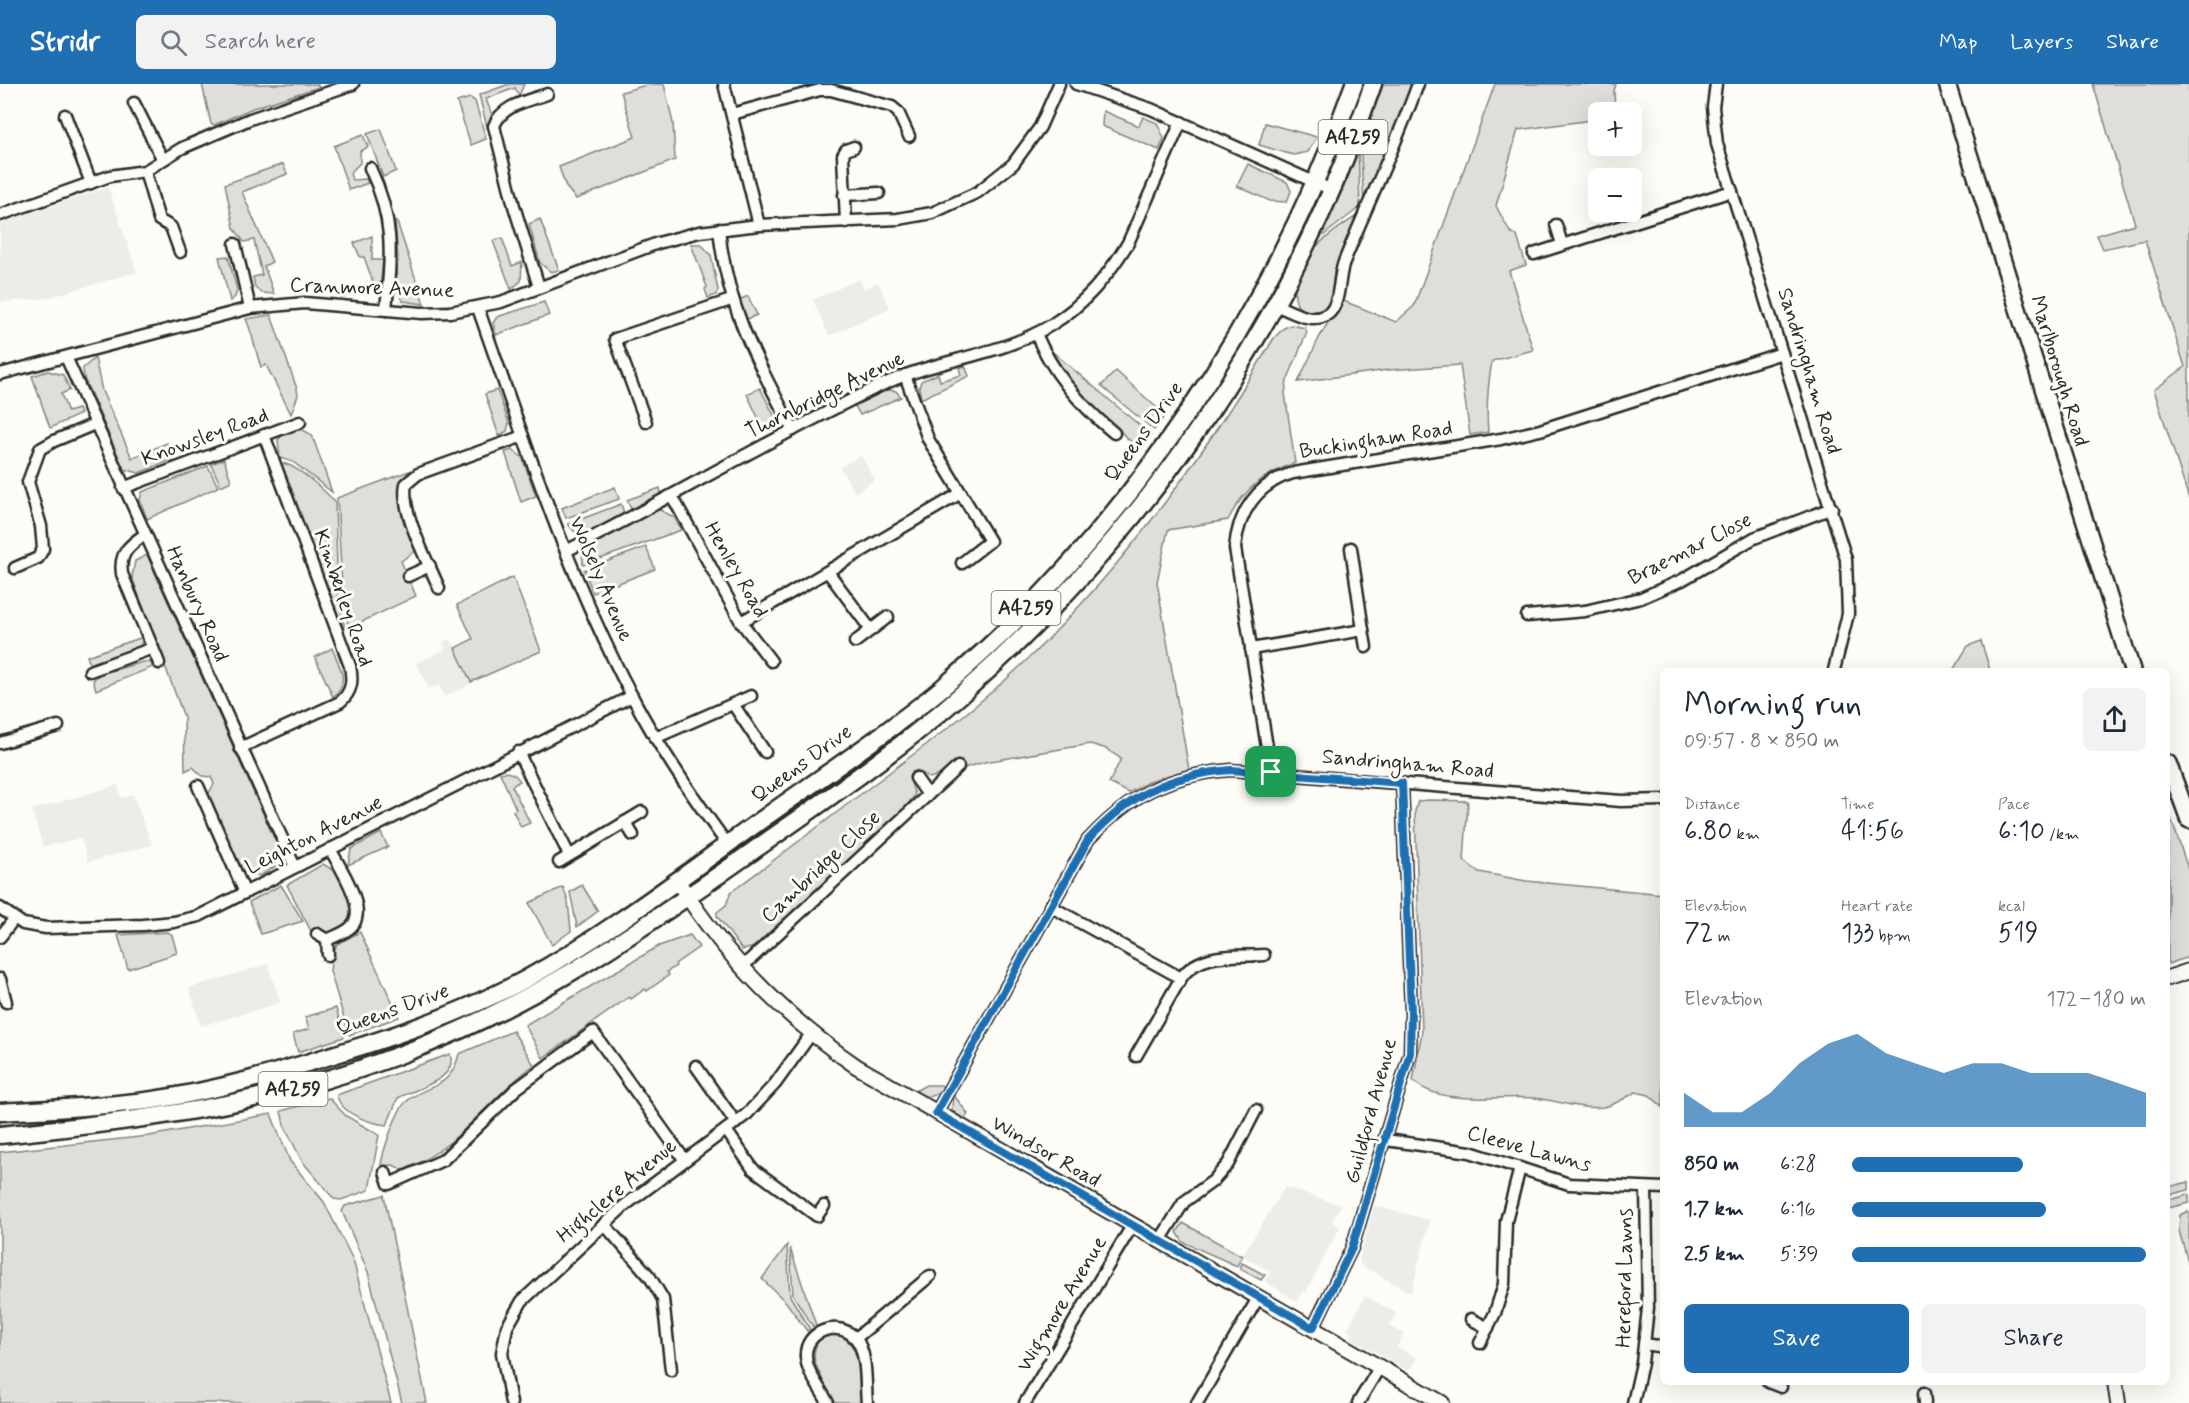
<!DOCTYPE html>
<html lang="en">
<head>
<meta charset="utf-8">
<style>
  :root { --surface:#fff; --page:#f2f2f3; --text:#1f2937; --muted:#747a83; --accent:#1f6fb2 }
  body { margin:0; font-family:Mynerve,sans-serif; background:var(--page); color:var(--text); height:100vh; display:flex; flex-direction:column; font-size:22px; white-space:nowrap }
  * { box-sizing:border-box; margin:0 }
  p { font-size:20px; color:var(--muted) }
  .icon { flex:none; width:33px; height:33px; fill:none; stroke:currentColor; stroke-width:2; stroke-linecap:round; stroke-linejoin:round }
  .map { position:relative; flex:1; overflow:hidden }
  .sheet { position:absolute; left:1660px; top:584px; width:510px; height:717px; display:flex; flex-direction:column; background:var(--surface); border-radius:9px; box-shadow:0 6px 24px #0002 }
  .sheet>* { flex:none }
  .tools { position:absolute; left:1588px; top:18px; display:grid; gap:12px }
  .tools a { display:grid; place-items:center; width:54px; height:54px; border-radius:9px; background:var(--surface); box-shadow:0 6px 24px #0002; font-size:30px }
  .pin { position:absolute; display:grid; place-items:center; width:51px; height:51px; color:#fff; margin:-26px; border-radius:12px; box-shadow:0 3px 9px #0006 }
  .round { display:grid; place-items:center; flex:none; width:63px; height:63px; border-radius:9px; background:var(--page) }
  .head { display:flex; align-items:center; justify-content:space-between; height:102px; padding:0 24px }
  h1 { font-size:33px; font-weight:600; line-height:45px }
  .metrics { display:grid; grid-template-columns:repeat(3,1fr); gap:9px; height:102px; padding:6px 24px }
  .metrics div { display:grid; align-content:center }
  .metrics b { font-size:26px; font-weight:600 }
  .metrics small { font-size:16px; font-weight:400 }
  .metrics p { font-size:16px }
  .chart { height:168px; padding:12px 24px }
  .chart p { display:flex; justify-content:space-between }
  .chart svg { width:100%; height:108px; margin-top:6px; fill:var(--accent); opacity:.7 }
  .primary-button { display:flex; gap:12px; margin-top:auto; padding:12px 24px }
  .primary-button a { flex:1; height:69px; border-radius:9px; background:var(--accent); color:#fff; font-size:24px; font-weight:600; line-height:69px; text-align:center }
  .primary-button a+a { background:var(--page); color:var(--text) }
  ul { padding:0 24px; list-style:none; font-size:20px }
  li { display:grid; grid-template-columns:96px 72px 1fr; align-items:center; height:45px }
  li i { height:15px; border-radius:8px; background:var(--accent) }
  header { display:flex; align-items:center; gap:36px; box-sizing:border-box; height:84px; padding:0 30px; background:var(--accent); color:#fff }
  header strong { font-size:28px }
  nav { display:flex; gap:33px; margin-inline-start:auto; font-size:21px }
  .search { width:420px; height:54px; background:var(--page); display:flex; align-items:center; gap:15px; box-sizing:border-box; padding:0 21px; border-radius:9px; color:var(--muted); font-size:22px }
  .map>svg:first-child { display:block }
  .built { fill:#edece8 }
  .green { fill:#dfdeda; stroke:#858482; stroke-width:1.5 }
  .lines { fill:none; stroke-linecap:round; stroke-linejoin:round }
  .minor-casing { stroke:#2b2b2b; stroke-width:15 }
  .tertiary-casing { stroke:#2b2b2b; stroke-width:18 }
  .secondary-casing { stroke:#2b2b2b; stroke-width:20 }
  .primary-casing { stroke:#2b2b2b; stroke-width:21 }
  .minor { stroke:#fdfcf7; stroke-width:10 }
  .tertiary { stroke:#fdfcf7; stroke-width:14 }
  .secondary { stroke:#fdfcf7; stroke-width:15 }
  .primary { stroke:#fdfcf7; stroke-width:16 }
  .route-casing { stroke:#fff; stroke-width:12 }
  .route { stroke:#1f6fb2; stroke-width:8 }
  .labels { text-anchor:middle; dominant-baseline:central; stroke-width:6; stroke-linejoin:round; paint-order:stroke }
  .shield { fill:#fdfcf7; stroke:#6a6a68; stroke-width:1.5 }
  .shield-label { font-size:20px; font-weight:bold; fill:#2b2b2b }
  .street-label { font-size:21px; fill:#2b2b2b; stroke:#fdfcf7 }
</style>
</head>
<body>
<header>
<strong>Stridr</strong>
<div class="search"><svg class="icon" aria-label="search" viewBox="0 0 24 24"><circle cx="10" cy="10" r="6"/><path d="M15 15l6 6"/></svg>Search here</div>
<nav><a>Map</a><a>Layers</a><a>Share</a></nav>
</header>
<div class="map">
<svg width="2189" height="1319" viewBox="0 0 2189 1319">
  <rect width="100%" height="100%" fill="#fdfcf7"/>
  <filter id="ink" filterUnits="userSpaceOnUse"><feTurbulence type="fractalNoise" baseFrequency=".0167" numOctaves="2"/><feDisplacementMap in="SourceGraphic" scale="12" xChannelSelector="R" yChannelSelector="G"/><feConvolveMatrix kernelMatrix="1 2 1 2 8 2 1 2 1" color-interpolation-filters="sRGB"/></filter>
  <g filter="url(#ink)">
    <g class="built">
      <path d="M108 103 137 188 43 215 0 218V139Z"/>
      <path d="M859 195 864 205 878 198 890 224 829 252 813 216Z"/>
      <path d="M861 372 875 396 855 409 840 383Z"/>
      <path d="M451 555 472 599 445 613 439 601 429 605 416 579 446 565 443 558Z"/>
      <path d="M118 701 121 714 133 711 152 761 88 778 81 754 43 763 32 726Z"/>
      <path d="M268 880 280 919 201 942 189 904Z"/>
      <path d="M1285 1103 1341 1121 1332 1138 1340 1143 1306 1208 1303 1207 1297 1218 1265 1197 1270 1187 1242 1172Z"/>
      <path d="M1374 1122 1430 1136 1411 1209 1361 1181 1359 1176Z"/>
      <path d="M1365 1212 1397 1229 1389 1242 1404 1250 1397 1263 1417 1274 1409 1287 1350 1254V1248L1347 1246Z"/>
    </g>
    <g class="green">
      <path d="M202 0H317L319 3 253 24 214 41 211 40Z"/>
      <path d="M509 0H524L519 12 515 4 486 15 492 31 487 43 479 11Z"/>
      <path d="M650 0H664L673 39 675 76 576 115 566 103 559 83 635 53 621 8Z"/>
      <path d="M1381 0H1412L1364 121 1360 57Z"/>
      <path d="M1495 0H1616L1614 7 1615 28H1599V35L1518 46 1496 122 1510 148 1517 152 1526 181 1509 187 1533 266 1492 277C1488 300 1486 325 1488 348L1470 351 1460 281 1388 286 1298 298 1319 254 1341 216 1396 238 1414 222Z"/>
      <path d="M2093 0H2189V415L2154 306 2185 283 2145 156 2103 165 2097 151 2135 140Z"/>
      <path d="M470 14 475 17 486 55 471 61 457 18Z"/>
      <path d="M1103 27 1139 42 1143 33 1157 39 1164 54 1159 66 1102 42Z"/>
      <path d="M1265 39 1317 53 1308 68 1293 71 1259 61Z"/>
      <path d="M381 45 396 87 383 93 367 50Z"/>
      <path d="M363 51 368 63 360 67V79L350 89 352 96 366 95 368 99 349 106 334 62Z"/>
      <path d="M1358 62 1360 123 1315 158Z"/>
      <path d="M283 80 287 90 242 108 272 178 264 182 274 210 262 209 255 204 253 193 262 191 254 156 244 158 234 144 225 100Z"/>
      <path d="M1248 80 1287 98 1291 107 1287 118 1270 117 1237 102Z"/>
      <path d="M1315 118 1319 120C1301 155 1284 191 1265 225 1204 330 1131 427 1049 517L1046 514C1091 461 1140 409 1181 352 1234 279 1276 200 1315 118Z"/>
      <path d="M1361 130 1334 187 1332 211 1328 222 1313 229 1299 224C1288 209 1301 180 1312 167 1320 157 1350 135 1361 130Z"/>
      <path d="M540 135 559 186 551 188 540 179 529 140Z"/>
      <path d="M395 138H397L424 220 403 217 395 204 398 174Z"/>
      <path d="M372 152V176H383L380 204 377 209 364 173H360L354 159Z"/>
      <path d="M502 154 512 182 522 178 521 197 511 205 493 157Z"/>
      <path d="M691 160H701L711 171 718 206 716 211 708 214 705 205 707 203Z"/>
      <path d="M228 172 237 206 235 213 230 217 219 173Z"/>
      <path d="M748 212 757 231 745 236 739 216Z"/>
      <path d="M544 218 549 231 496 251 493 239 497 233Z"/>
      <path d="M271 231 297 305 298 311 291 330 266 281 261 283C255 266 253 251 246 235Z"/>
      <path d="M1291 241 1305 244 1307 248 1287 297 1285 309 1295 379C1262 391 1244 405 1228 436L1168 446 1157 498 1189 686 1148 698 1129 709 1109 699 1121 675 1107 665 1090 660 985 678 929 694 917 686 909 693 915 711 895 736 755 863 742 866 717 832V828L726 821 731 808C784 769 837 728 890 688 938 652 987 615 1030 573 1127 479 1205 370 1274 254L1284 244Z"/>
      <path d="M1048 264 1151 351 1140 366 1076 306Z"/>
      <path d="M95 274 102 307 132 374 167 359 174 375 139 389 124 385 84 294 83 284Z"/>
      <path d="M965 282 969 292 921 315 919 304 921 297 938 290 940 297 961 291 959 284Z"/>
      <path d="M48 287 63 291 70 306 61 310 68 328 78 325 81 330 50 344 32 292Z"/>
      <path d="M1116 287 1165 331 1154 346 1101 302Z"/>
      <path d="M760 304 776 335 771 344 765 348 747 310Z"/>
      <path d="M497 306 509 339 507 347 499 352 485 310Z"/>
      <path d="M887 306 896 307 901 313 860 331 854 320Z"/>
      <path d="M294 346H303L312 351 332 408 293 378 280 374 278 356 285 348Z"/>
      <path d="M512 366 522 373 536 412 521 418 505 368Z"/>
      <path d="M224 375 231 397 221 402 211 380Z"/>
      <path d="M281 379C296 380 325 407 335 418L338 513 345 545 342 547Z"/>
      <path d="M208 382 218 403 147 435 140 416 142 408Z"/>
      <path d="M409 387C389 416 406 436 417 466L401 477 416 512 349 544 343 521 337 414Z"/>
      <path d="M615 403 619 415 566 434 562 424Z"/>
      <path d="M660 404 661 410 631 425 627 416Z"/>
      <path d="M621 420 624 429 591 448H575L568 440Z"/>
      <path d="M658 425 674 433 681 446 583 481 582 469 595 461V458Z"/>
      <path d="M646 463 655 485 593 509 584 486Z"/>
      <path d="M147 471 280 767 277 768 279 773 276 782 260 792 241 786 210 717 209 709 214 700 211 693 202 692 193 683 185 687 184 633 132 493 135 477Z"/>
      <path d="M513 493 541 567 471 598 455 564 473 555 457 521Z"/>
      <path d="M143 553 139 566 90 580 87 572Z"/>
      <path d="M1981 557 1990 586H1953L1968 562Z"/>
      <path d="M332 564C339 581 351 599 333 613L315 573Z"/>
      <path d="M143 578H150L153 583 96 606 93 596 100 590Z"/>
      <path d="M980 578 983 581 908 646 790 733 787 728 913 637Z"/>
      <path d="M500 689C508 687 516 690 520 697L512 702 530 739 521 743 513 727 516 725Z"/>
      <path d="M1429 716 1468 717 1464 777 1479 788 1526 797 1663 810V1023L1649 1011 1636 1008C1625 1014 1615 1021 1603 1023 1581 1026 1556 1016 1534 1014 1499 1011 1442 1023 1413 997L1422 947 1415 727 1418 717Z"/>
      <path d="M2168 725 2189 788V873L2168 880Z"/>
      <path d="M766 743 769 746 697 799 694 794Z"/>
      <path d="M381 749 388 763 348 781 351 765Z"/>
      <path d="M323 780 336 788 354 823 349 840 329 851 312 849 287 801Z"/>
      <path d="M281 801 303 837 261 850 249 818Z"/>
      <path d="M582 801 598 827 577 843 570 808Z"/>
      <path d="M563 803 568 817 571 847 552 861 529 819Z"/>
      <path d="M168 848 172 851 177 869 128 885 118 851Z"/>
      <path d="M360 848 399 933 349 951 330 887 332 872 337 860Z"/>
      <path d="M690 851 699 863 675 880 676 882 667 888 669 891 647 907 645 905 631 915 629 913 543 974 525 941 659 862Z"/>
      <path d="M566 885 454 941 336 985 334 977C362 977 388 965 414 955 466 934 516 909 566 885Z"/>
      <path d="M336 924 344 953 298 968 293 950 309 945 305 933Z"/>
      <path d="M513 947 534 981C486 1016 460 1064 403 1086L393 1081 381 1082C382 1069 396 1027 406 1018 426 999 450 1008 459 970Z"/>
      <path d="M450 970C459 996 414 1005 398 1014L387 1041C370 1039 340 1030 337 1011L345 1008Z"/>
      <path d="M281 992 283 1001 204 1019 18 1042H0V1037C81 1032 210 1031 281 992Z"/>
      <path d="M926 1001H941L943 1004C935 1015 924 1014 913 1008Z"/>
      <path d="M953 1010 968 1030 963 1037 952 1026Z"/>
      <path d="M329 1014 346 1032 379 1051 369 1106 341 1116 334 1115 302 1077 284 1041 281 1027Z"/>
      <path d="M271 1030 290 1077 324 1118 353 1176 391 1319H0V1068L149 1052Z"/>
      <path d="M2189 1098V1106L2168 1111V1103Z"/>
      <path d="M384 1111 427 1319H402L368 1188 342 1127 345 1122Z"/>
      <path d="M2189 1111V1119L2168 1124V1116Z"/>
      <path d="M2188 1127 2189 1128V1181L2179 1147 2180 1131Z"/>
      <path d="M1183 1139 1242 1172 1237 1182 1183 1158 1177 1148Z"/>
      <path d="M787 1161 790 1212 810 1245 807 1247 786 1218 762 1195Z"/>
      <path d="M790 1164 816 1241 813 1243 793 1211Z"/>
      <path d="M1242 1179 1265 1191 1261 1196 1240 1185Z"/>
      <path d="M834 1250C864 1256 859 1295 861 1319H833L815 1279C812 1264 818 1250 834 1250Z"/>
    </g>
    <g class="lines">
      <g class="minor-casing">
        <g id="minor">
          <path d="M724 0 759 141"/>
          <path d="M1076 0 1151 25 1332 106"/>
          <path d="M1716 0 1713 23 1717 60 1846 475 1848 530 1834 586"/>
          <path d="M134 19 162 74"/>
          <path d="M732 30 820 6H831L892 23 898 28 909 52"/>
          <path d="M65 31 91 99"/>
          <path d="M370 84C395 137 391 170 386 226"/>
          <path d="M145 87 159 136 171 143 180 168"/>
          <path d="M844 111 879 109"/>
          <path d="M0 131 110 92 145 87 182 64 250 35 353 0"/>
          <path d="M846 138 843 71 846 66 854 63"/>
          <path d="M1556 141 1562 160"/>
          <path d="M719 145C727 225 757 277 793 346"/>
          <path d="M235 160 250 224"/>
          <path d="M1534 170 1732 107"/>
          <path d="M539 203 514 122 494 42C502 21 527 17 547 10"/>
          <path d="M1276 221C1290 227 1313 241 1328 230 1341 220 1338 193 1344 178 1368 119 1396 61 1418 0"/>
          <path d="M478 224C524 355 567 489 632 612 659 664 693 713 727 760"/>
          <path d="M1036 250C1053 290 1080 321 1114 349"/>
          <path d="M66 273 295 783"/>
          <path d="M0 290 250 224 305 219 422 229 450 228 501 218 658 159 699 148 759 141 898 135 932 129 978 108 1013 80 1040 43 1059 0"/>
          <path d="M905 291 928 355 990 457 962 479"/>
          <path d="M646 338 615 255 731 216"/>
          <path d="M123 404 300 338"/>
          <path d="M672 412 741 538 771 577"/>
          <path d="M144 451C128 462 119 470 122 490L159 579"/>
          <path d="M566 467C673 413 776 351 884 300 937 275 1001 272 1051 241 1085 220 1107 193 1128 159L1181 38"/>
          <path d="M15 484 38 474 43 465 41 442 28 398 40 365 54 357 95 340"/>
          <path d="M828 488 871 546"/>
          <path d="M408 492 430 482"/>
          <path d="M439 504C428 477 400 428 406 400L418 390 523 352"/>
          <path d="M1527 532 1585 527 1641 514 1682 496 1754 454 1832 424"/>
          <path d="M741 538 961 409"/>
          <path d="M1363 546 1366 563"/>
          <path d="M855 558 888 533"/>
          <path d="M1251 565 1363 546 1351 464"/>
          <path d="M90 587 153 564"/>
          <path d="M733 620 765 668"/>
          <path d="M655 654 751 612"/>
          <path d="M0 659 58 642"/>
          <path d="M240 664 340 618C352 608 353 597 350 582L264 351"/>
          <path d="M518 668 569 771"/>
          <path d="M1271 688 1235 464C1238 428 1258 399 1293 389L1501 355 1540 346 1782 269"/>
          <path d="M916 694 928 711"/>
          <path d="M198 702 245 809"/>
          <path d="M625 738 633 751"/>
          <path d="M559 778 642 728"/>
          <path d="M1050 822 1181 894 1136 972"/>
          <path d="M0 824 23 840 46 844 143 841 174 838 199 832 632 612"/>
          <path d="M317 850 327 856 328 871"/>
          <path d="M0 853 14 835"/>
          <path d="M327 856C335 852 346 849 352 842 368 825 340 783 330 765"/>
          <path d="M741 884 958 683"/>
          <path d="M1181 894C1200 867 1235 873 1264 871"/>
          <path d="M0 895 6 918"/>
          <path d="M696 982 736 1039"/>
          <path d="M936 1029 1088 756C1131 710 1168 691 1231 686L1621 717 1664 716"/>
          <path d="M726 1046 753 1085 817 1132 824 1122"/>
          <path d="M1386 1056 1470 1068 1569 1100 1664 1104"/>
          <path d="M385 1088 389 1100 443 1076 516 1005 593 948 684 1075"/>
          <path d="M604 1140 650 1193 663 1215 671 1286"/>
          <path d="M1159 1158 1184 1118 1213 1097 1228 1080 1256 1026"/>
          <path d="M1471 1235 1488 1244"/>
          <path d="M1313 1244 1352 1164 1410 969 1411 928 1402 699"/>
          <path d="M856 1254 930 1192"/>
          <path d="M1480 1259 1495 1229 1504 1200 1506 1137 1520 1084"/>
          <path d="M1645 1260 1664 1263"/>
          <path d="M1768 1298 1781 1303"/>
          <path d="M1924 1309 1925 1319"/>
          <path d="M511 1319 502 1269 507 1243 522 1217 624 1122 747 1030 775 1000 811 950"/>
          <path d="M828 1319C821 1305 807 1289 806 1273 804 1246 840 1235 856 1255 868 1270 865 1301 867 1319"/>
          <path d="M1025 1319 1132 1142"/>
          <path d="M1197 1319 1258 1214"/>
          <path d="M1358 1319 1379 1284"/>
          <path d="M1633 1319 1642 1279 1648 1224 1646 1104"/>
        </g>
      </g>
      <g class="tertiary-casing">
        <g id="tertiary">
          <path d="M677 796C724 872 783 932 856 982L1442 1319"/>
          <path d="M2168 894 2189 887"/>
          <path d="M2115 1298 2118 1319"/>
        </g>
      </g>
      <g class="secondary-casing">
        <g id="secondary">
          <path d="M1947 0 2132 586"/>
          <path d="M2168 679 2189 736"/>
        </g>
      </g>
      <g class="primary-casing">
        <g id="primary">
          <path d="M0 1028C51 1025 102 1023 153 1016 216 1007 276 989 336 970 403 950 467 927 528 894 613 847 689 787 767 732 826 690 886 650 942 604 1130 445 1271 231 1354 0"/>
          <path d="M0 1051C138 1037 263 1022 394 973 528 924 628 855 743 774 818 721 895 670 963 609 1149 446 1293 234 1373 0"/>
        </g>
      </g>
      <use href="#minor" class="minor"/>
      <use href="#tertiary" class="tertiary"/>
      <use href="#secondary" class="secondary"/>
      <use href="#primary" class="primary"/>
    </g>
  </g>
  <g class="lines" filter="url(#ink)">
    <g class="route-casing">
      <path id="route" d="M1231 686 1402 699 1411 928 1410 969 1352 1164 1313 1244 936 1029 1088 756C1130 710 1169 691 1231 686Z"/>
    </g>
    <use href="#route" class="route"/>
  </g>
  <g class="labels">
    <g class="shield">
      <rect x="1318.5" y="36" width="69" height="34" rx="4.5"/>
      <rect x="991.5" y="507" width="69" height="34" rx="4.5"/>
      <rect x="258.5" y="988" width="69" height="34" rx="4.5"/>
    </g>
    <g class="shield-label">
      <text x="1353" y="53">A4259</text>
      <text x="1026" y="524">A4259</text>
      <text x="293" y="1005">A4259</text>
    </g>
    <g class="street-label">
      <text transform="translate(372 204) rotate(2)">Cranmore Avenue</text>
      <text transform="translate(1809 287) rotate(73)">Sandringham Road</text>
      <text transform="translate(2059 287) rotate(73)">Marlborough Road</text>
      <text transform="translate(825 311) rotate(-26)">Thornbridge Avenue</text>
      <text transform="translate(1144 348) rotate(-54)">Queens Drive</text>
      <text transform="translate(205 353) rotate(-20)">Knowsley Road</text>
      <text transform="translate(1376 356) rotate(-9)">Buckingham Road</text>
      <text transform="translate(1690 465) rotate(-27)">Braemar Close</text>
      <text transform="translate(736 486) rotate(60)">Henley Road</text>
      <text transform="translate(601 495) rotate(67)">Wolsely Avenue</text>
      <text transform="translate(343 514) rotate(71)">Kimberley Road</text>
      <text transform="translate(197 520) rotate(66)">Hanbury Road</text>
      <text transform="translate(802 680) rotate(-36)">Queens Drive</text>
      <text transform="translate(1408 680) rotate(5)">Sandringham Road</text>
      <text transform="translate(314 751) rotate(-27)">Leighton Avenue</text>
      <text transform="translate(821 783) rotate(-43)">Cambridge Close</text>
      <text transform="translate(393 926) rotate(-20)">Queens Drive</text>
      <text transform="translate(1371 1027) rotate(-75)">Guildford Avenue</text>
      <text transform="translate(1529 1065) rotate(15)">Cleeve Lawns</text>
      <text transform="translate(1046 1068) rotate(30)">Windsor Road</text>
      <text transform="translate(617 1107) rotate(-40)">Highclere Avenue</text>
      <text transform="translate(1625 1194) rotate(-89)">Hereford Lawns</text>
      <text transform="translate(1062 1220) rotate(-59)">Wigmore Avenue</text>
    </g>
  </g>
</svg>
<div class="tools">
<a>+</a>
<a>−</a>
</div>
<div class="pin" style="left:1271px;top:688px;background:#1e9e55"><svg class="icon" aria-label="arrive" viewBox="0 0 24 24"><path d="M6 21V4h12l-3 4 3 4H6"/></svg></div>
<section class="sheet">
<div class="head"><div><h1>Morning run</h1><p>09:57 · 8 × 850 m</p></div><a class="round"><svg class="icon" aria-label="share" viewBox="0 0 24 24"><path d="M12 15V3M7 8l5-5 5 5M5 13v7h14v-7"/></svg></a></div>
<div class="metrics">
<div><p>Distance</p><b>6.80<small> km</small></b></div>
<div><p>Time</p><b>41:56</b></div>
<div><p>Pace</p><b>6:10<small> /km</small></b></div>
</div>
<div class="metrics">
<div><p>Elevation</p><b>72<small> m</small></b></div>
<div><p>Heart rate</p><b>133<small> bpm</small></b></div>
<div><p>kcal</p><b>519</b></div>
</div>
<div class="chart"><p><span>Elevation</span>172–180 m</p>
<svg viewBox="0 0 160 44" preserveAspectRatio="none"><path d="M0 44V30L10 38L20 38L30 30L40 18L50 10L60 6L70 14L80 18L90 22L100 18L110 18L120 22L130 22L140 22L150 26L160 30V44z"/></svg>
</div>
<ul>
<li><b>850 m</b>6:28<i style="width:58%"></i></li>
<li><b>1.7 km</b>6:16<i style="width:66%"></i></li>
<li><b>2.5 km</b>5:39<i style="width:100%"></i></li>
</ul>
<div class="primary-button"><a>Save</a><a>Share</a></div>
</section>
</div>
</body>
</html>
